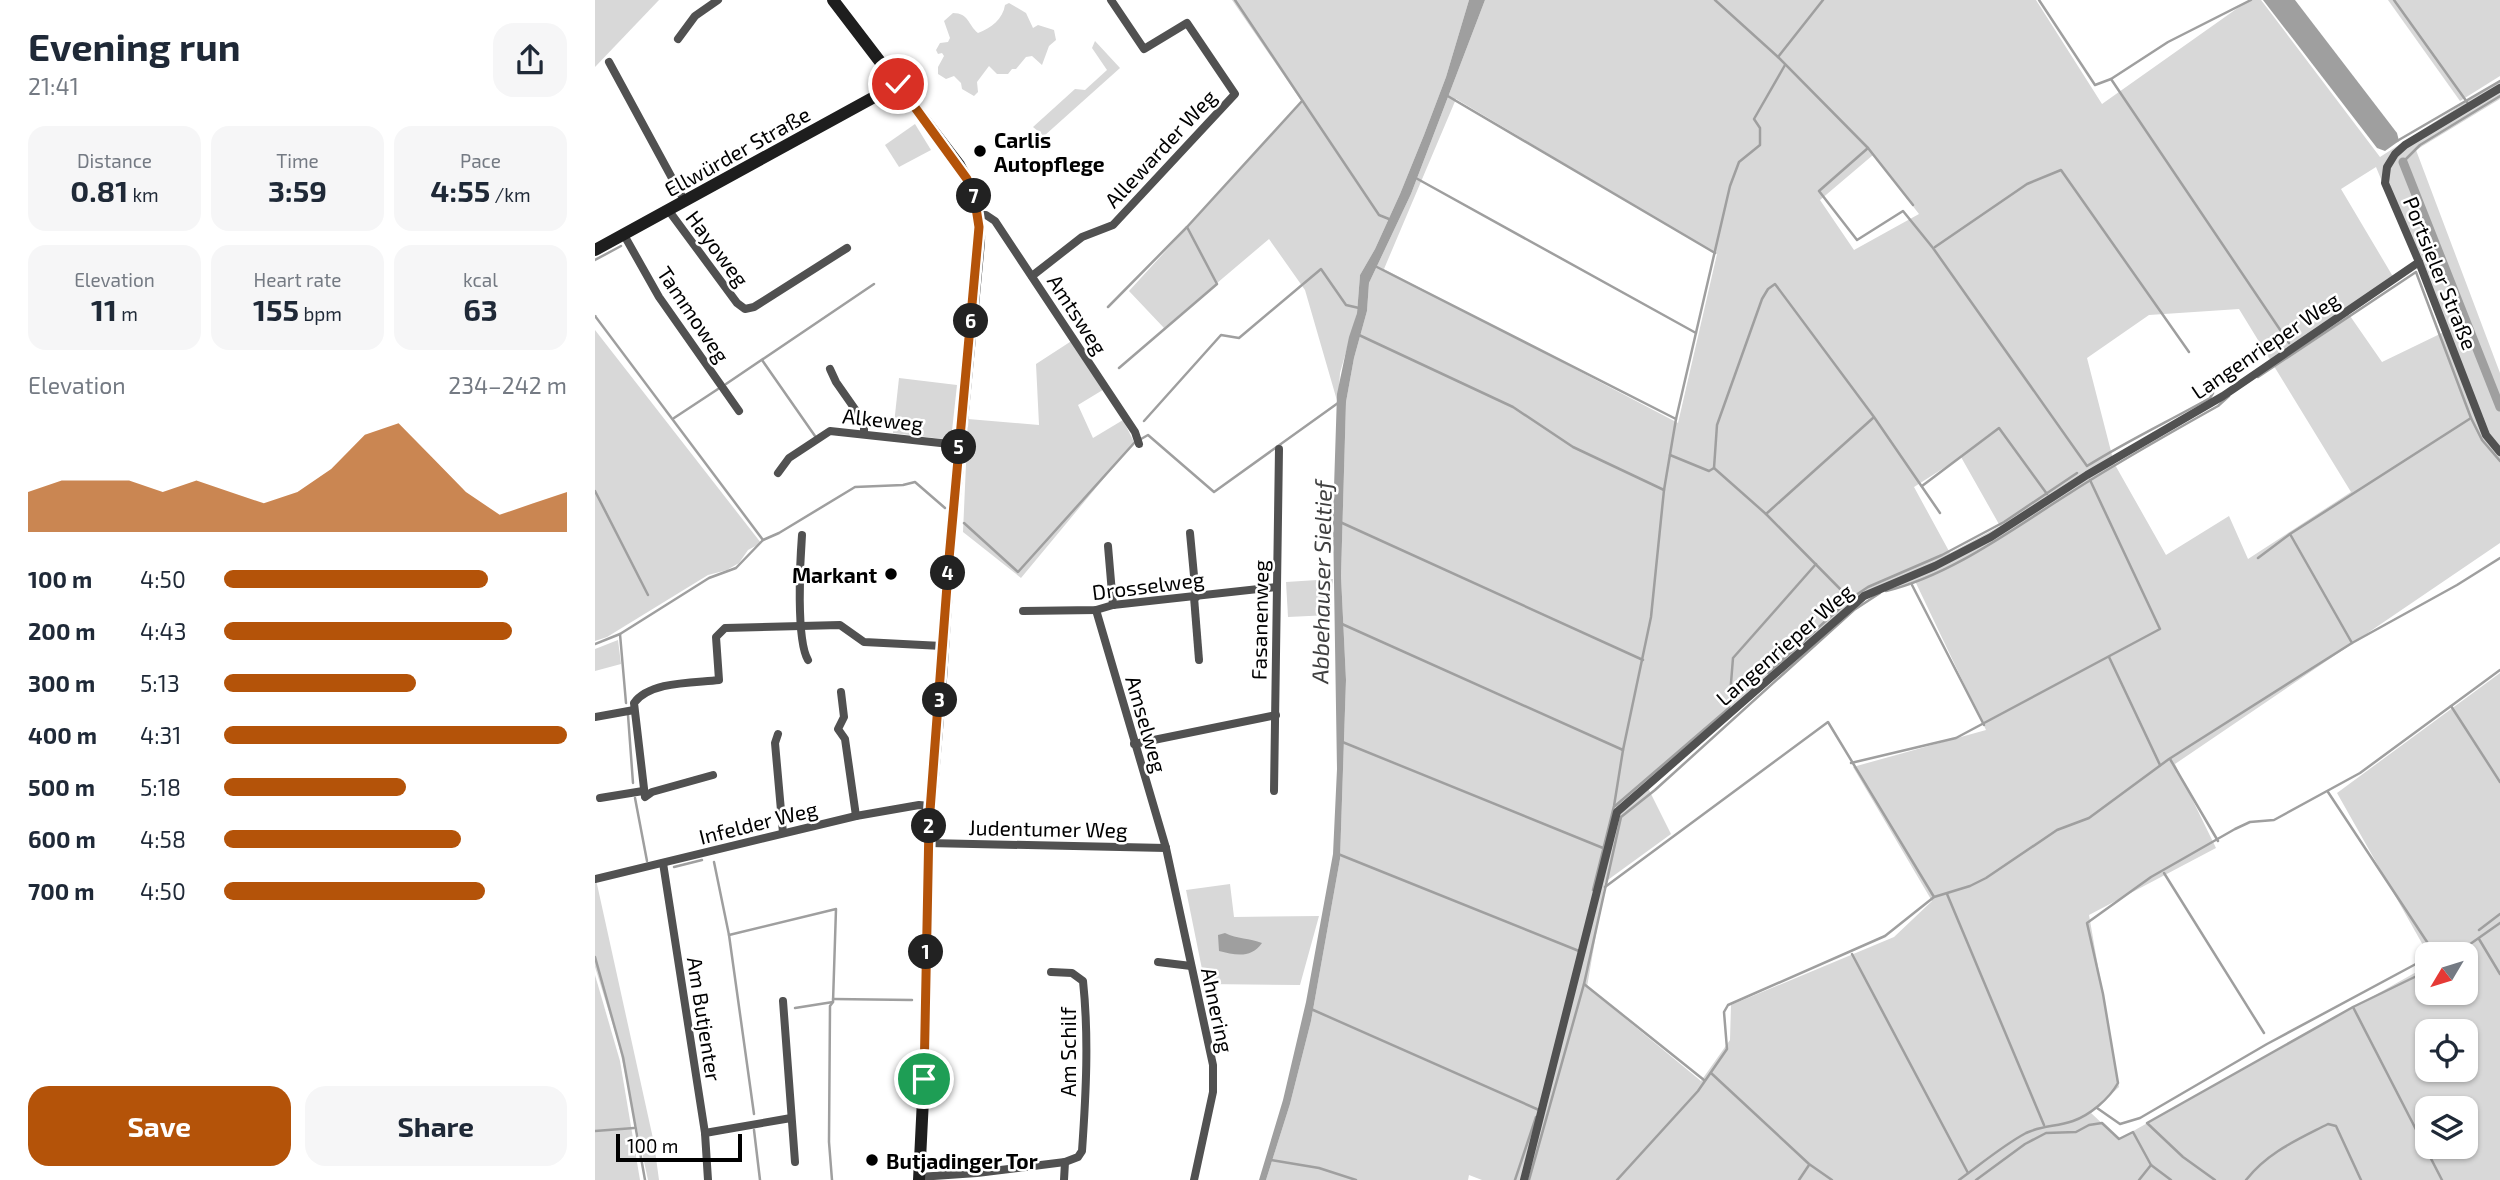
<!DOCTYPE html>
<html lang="en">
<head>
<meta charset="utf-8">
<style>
  :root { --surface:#fff; --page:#f6f6f7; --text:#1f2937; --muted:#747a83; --accent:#b45309 }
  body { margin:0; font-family:"Exo 2",sans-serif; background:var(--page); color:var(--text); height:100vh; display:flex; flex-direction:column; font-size:26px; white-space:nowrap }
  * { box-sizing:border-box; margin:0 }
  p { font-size:23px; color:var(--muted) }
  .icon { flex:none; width:38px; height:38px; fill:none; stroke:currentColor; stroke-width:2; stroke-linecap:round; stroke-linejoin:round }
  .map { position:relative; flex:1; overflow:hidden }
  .side { display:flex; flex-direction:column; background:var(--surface); width:595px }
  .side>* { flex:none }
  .needle { width:46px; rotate:232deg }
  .tools { position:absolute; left:1820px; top:942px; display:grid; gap:14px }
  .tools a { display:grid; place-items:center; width:63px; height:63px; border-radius:14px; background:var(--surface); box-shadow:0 2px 5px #0004; font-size:35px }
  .scale { position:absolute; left:21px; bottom:18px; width:126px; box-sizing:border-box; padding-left:7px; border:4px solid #000; border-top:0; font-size:19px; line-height:24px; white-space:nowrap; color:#000; -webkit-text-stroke:5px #fff; paint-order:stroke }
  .pin { position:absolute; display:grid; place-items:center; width:60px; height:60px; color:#fff; margin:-30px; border:4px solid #fff; border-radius:50%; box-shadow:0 2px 7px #0007 }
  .km { position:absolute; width:35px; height:35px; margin:-18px; border-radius:50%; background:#222; color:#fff; font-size:19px; line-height:35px; text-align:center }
  .round { display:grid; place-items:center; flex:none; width:74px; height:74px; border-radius:21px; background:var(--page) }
  .overview { display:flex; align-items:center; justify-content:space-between; height:119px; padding:0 28px }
  h1 { font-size:38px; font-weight:700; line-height:52px }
  .stats { display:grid; grid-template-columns:repeat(3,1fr); gap:10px; height:119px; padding:7px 28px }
  .stats div { display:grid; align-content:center; border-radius:18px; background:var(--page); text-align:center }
  .stats b { font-size:30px; font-weight:700 }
  .stats small { font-size:19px; font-weight:400 }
  .stats p { font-size:19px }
  .chart { height:196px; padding:14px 28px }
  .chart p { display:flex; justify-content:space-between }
  .chart svg { width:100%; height:126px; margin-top:7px; fill:var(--accent); opacity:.7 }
  .cta { display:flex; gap:14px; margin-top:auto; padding:14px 28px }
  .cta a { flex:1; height:80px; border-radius:21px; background:var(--accent); color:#fff; font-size:28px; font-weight:700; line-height:80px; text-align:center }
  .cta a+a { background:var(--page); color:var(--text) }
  ul { padding:0 28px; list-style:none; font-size:23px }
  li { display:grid; grid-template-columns:112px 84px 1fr; align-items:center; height:52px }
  li i { height:18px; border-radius:9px; background:var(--accent) }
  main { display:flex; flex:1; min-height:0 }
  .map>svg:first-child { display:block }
  .green { fill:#d8d8d8; fill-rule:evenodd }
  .water { fill:#9f9f9f }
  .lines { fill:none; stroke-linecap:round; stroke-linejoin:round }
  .stream { stroke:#9f9f9f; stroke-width:2.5 }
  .canal { stroke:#9f9f9f; stroke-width:9 }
  .street { stroke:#515151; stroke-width:8 }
  .secondary { stroke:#1e1e1e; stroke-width:12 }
  .route-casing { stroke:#fff; stroke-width:14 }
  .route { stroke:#b45309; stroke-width:9 }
  .poi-dot { fill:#000; stroke:#fff; stroke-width:2.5 }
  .labels { text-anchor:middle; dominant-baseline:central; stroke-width:5; stroke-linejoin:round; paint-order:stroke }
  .poi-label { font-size:21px; font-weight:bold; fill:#000; stroke:#fff; text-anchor:start }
  .street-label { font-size:21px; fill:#000; stroke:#fff }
  .water-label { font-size:23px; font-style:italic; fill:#404040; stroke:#fff }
</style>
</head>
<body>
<main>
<section class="side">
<div class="overview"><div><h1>Evening run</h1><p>21:41</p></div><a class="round"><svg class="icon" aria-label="share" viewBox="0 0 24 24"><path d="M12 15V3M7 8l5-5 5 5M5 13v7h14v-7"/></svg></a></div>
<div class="stats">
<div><p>Distance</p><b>0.81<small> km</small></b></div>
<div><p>Time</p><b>3:59</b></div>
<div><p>Pace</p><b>4:55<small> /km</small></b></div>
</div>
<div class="stats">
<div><p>Elevation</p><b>11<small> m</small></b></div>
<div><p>Heart rate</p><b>155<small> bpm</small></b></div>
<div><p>kcal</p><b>63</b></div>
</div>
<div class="chart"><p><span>Elevation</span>234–242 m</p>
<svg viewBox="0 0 160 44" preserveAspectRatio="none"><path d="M0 44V30L10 26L20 26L30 26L40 30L50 26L60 30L70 34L80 30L90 22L100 10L110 6L120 18L130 30L140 38L150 34L160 30V44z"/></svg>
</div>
<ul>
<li><b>100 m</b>4:50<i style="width:77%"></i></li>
<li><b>200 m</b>4:43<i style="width:84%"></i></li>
<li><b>300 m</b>5:13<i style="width:56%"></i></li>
<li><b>400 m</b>4:31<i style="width:100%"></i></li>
<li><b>500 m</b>5:18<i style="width:53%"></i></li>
<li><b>600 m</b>4:58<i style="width:69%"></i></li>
<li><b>700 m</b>4:50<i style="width:76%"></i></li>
</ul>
<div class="cta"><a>Save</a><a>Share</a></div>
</section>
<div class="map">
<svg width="1905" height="1180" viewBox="0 0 1905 1180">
  <rect width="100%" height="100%" fill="#fff"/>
  <g class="green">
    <path d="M0 0H64L0 67Z"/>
    <path d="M637 0H874L851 77 829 135 805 194 780 249 765 275 762 313 745 373 743 404 710 290 674 239 569 328 534 291 707 102Z"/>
    <path d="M890 0H1441L1507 104 1654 0H1666L1785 157 1905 80V99L1821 150 1905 373V543L1580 764 1621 848 1494 915 1524 1087 1496 1113 1524 1139 1832 966V992H1871V954H1833L1742 793 1905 673V1180H887L874 1175 873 1180H671L695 1104 716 1021 745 859 751 680 746 576 751 402 759 358 772 311 774 283 816 194ZM861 99 1122 254 1083 423 789 269ZM1278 155 1324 214 1259 250 1225 200ZM1781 167 1849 332 1787 362 1753 313 1800 280 1746 189ZM1644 309 1756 492 1653 559 1634 516 1571 555 1519 463 1492 358 1554 315ZM1366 457 1405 526 1355 553 1319 487ZM1320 581 1391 730 1258 767 1337 901 1299 937 1136 1005 1135 1040 1106 1081 992 987 1010 882 1076 834 1052 786 1255 603ZM1832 1031H1871V1069H1832ZM1832 1108H1871V1146H1832Z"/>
    <path d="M1793 0H1905V76L1865 101Z"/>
    <path d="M414 3 431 13 438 28 443 25 459 30 461 40 454 46 447 65 437 56 431 57 421 69H417L413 74H402L394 66 382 82 383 92 379 96 367 89 366 83 359 76 351 79 343 74V67L349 56 347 53 343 54 341 50 345 43 353 42 355 38 349 21 358 13C374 13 373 25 383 33 396 28 408 19 410 5Z"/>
    <path d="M500 41 525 68 449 136 438 127 480 89 490 90 512 70 497 48Z"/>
    <path d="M320 124 336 150 304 167 290 145Z"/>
    <path d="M0 330 166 543 153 550 144 563 132 570 113 575 12 637 0 641Z"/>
    <path d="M478 340 511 388 483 405 498 438 528 420 539 442 426 578 368 532 373 419 444 425 441 364Z"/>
    <path d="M304 378 362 385 356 440 298 433Z"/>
    <path d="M738 579 735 615 693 617 691 582Z"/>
    <path d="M23 640 26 664 0 671V649Z"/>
    <path d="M0 875 59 1143 64 1180H53L23 1041 0 967Z"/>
    <path d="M635 884 639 917 724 916 705 985 610 984 591 890Z"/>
    <path d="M0 975 25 1061 45 1180H0Z"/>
  </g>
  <g class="water">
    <path d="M874 0H890L816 194 774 283 772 311 759 358 751 402 746 576 751 680 745 859 716 1021 695 1104 671 1180H664L688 1100 711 1002 738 854 742 769 738 519 742 394 754 337 762 313 765 275 780 249 805 194 829 135 851 77Z"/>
    <path d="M1668 0H1700L1802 133 1804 141 1790 151 1782 148Z"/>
    <path d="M630 933C642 939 655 938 667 943 656 959 640 955 624 951L623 935Z"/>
  </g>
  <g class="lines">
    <g class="stream">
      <path d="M640 0 784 215 794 219"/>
      <path d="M1120 0 1183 57 1273 148 1318 205"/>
      <path d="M1444 0 1500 85 1516 79 1573 42 1656 0"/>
      <path d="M1799 0 1872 102"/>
      <path d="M1183 57 1228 0"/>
      <path d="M1516 79 1694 343"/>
      <path d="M851 95 1120 253"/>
      <path d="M1802 141 1905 81"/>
      <path d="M1273 148 1224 191 1262 240 1308 211 1338 248 1492 466C1532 441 1574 421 1615 398L1618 393"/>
      <path d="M1808 162 1825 145 1905 96"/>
      <path d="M819 177 1101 333"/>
      <path d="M1340 247 1432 184 1466 170 1594 352"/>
      <path d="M0 260 26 246"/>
      <path d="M778 265 1081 419"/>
      <path d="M513 307 592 227 707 101"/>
      <path d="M0 316 168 540"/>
      <path d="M764 335 918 407 978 447 1069 490"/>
      <path d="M167 360 220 436"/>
      <path d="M524 368 622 284 592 227"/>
      <path d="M1663 377 1821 272 1876 418 1887 440 1905 461"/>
      <path d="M131 384 279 284"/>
      <path d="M79 418 123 389"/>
      <path d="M549 421 626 335 644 338 726 269 751 305 764 308"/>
      <path d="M546 439 553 435 619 492 743 403"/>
      <path d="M1075 455 1114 471 1119 468 1171 514 1255 599"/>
      <path d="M1119 468 1122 425 1167 299 1173 289 1180 284 1279 417 1345 513"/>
      <path d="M1327 486 1404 428 1452 494"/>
      <path d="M0 491 53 595"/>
      <path d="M1171 514 1278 418"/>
      <path d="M745 522 1048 660"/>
      <path d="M369 523 423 572 540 442"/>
      <path d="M1695 534 1757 643"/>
      <path d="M1663 558 1695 534 1876 418"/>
      <path d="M1317 585 1389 725"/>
      <path d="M1291 591C1357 575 1419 528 1475 493 1523 462 1573 434 1623 406L1634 396"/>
      <path d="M747 624 1028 750"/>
      <path d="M25 634 31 703"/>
      <path d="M0 644 25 634 114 578 141 568 168 540 184 533 260 487 308 485 320 482 350 508"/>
      <path d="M1514 657 1565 765"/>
      <path d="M1173 673 1255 599 1273 587 1347 555 1409 522 1482 473"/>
      <path d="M1856 706 1905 782"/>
      <path d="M33 715 38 783"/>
      <path d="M745 741 1008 848"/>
      <path d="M1575 759 1623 841"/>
      <path d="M1256 763 1361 738 1565 629 1495 480"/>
      <path d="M1733 792 1840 954"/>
      <path d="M40 798 52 861"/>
      <path d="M1020 806 1134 708 1138 658 1221 564"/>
      <path d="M743 854 984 951"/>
      <path d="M119 862 134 935 241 909 238 1002 235 1006 234 1142 237 1180"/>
      <path d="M79 867 107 860"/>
      <path d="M1569 873 1669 1033"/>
      <path d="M1010 887 1233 722 1339 897"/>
      <path d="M998 890 1019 806 1028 750 1056 617 1069 490 1081 419 1135 186 1144 162 1165 145V128L1159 119 1190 65"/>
      <path d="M1352 894 1449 1125"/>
      <path d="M1884 930 1905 914"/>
      <path d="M134 935 159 1114"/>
      <path d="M1884 939 1905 974"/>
      <path d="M1257 954 1373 1173"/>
      <path d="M1861 954 1905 923"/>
      <path d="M0 957 28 1057 50 1180"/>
      <path d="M989 984 1109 1080"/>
      <path d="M238 999 317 1000"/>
      <path d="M1758 1007 1847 1180"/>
      <path d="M200 1008 238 1002"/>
      <path d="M716 1009 944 1110"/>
      <path d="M1116 1073 1214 1164 1237 1180"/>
      <path d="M1502 1108 1525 1124 1545 1118 1672 1044 1832 958"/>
      <path d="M159 1130 165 1180"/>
      <path d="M0 1131 39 1128"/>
      <path d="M676 1160 724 1168 761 1180"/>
      <path d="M920 1180 941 1117"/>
      <path d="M934 1180 989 984 1026 817 1060 790 1259 610 1285 593"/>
      <path d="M1022 1180 1103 1091 1132 1049 1129 1012 1133 1005 1290 936 1339 897 1375 886 1391 878 1462 830 1494 818 1574 759 1757 643 1862 585 1905 558"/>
      <path d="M1204 1180 1214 1165"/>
      <path d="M1364 1180C1386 1164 1407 1146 1431 1133 1448 1125 1461 1127 1478 1121 1495 1115 1514 1099 1523 1083L1508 994 1492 923 1556 877 1640 829 1655 822 1679 820 1765 773 1905 670"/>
      <path d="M1381 1180 1430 1144 1451 1133 1481 1132 1494 1125 1507 1123 1524 1139 1538 1132 1556 1165 1576 1180"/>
      <path d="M1544 1180 1556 1165"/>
      <path d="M1620 1180 1588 1157 1552 1123 1758 1007 1832 971"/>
      <path d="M1651 1180C1673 1152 1702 1140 1733 1124L1741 1126 1766 1180"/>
    </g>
    <path class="canal" d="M1808 162 1905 407"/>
    <g class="street">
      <path d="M83 39 100 16 123 0"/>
      <path d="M14 62 90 202"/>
      <path d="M1905 88 1810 145 1800 154 1792 167 1790 183 1824 262 1891 435 1905 452"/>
      <path d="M74 211 142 303 150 309 159 307 252 248"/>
      <path d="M384 215H391L400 221 540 432 544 444"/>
      <path d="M29 235 64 297 144 411"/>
      <path d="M437 276 487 237 518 225 640 94 592 23 549 49 516 0"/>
      <path d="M235 369 241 382 269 422V433"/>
      <path d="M183 473 194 458 235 431 364 445"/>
      <path d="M595 533 601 597"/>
      <path d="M207 535C205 561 201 640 213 660"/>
      <path d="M513 546 518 605"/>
      <path d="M599 597 604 660"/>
      <path d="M501 610 571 848 618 1065V1092L599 1180"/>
      <path d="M428 611 501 610 518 605 681 587"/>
      <path d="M246 692 249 717 243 729 250 739 261 816"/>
      <path d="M0 717 39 710"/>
      <path d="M183 734 180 743 188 833"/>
      <path d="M539 744 681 715"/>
      <path d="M118 775 57 792 50 797 39 703C55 681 99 683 124 680L121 637 130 628 245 625 269 642 347 646"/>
      <path d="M679 791 684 449"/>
      <path d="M5 798 48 791"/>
      <path d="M333 843 571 848"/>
      <path d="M68 863 110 1133 113 1180"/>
      <path d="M0 879 261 816 324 805 335 806"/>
      <path d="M563 962 596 966"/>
      <path d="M188 1001 200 1162"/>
      <path d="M110 1133 196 1118"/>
      <path d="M324 1177 382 1173 470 1162 483 1157 487 1151C491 1094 494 1037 488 981L477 973 456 972"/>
      <path d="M469 1180 470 1162"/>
      <path d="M929 1180 1022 812 1269 596 1340 566 1396 537 1492 475 1628 396 1824 262"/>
    </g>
    <g class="secondary">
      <path d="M238 0 364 165C378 190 385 213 384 242L354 559 345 694 334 824 329 1079 324 1180"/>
      <path d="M0 250 303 84"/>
    </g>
  </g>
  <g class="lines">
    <g class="route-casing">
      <path id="route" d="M303 84 372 179 379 195 384 227 354 559 334 824 329 1079"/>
    </g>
    <use href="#route" class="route"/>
  </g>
  <g class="poi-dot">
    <circle cx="385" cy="151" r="7"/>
    <circle cx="296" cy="574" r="7"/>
    <circle cx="277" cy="1160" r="7"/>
  </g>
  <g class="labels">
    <g class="poi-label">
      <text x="399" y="139">Carlis<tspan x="399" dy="24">Autopflege</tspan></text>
      <text x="282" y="574" text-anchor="end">Markant</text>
      <text x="291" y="1160">Butjadinger Tor</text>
    </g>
    <g class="street-label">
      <text transform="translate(565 148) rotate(-47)">Allewarder Weg</text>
      <text transform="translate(142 151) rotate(-29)">Ellwürder Straße</text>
      <text transform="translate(123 248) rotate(53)">Hayoweg</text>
      <text transform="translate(1846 273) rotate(68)">Portsieler Straße</text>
      <text transform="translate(99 314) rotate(56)">Tammoweg</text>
      <text transform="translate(483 314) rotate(57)">Amtsweg</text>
      <text transform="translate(1670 345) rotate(-34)">Langenrieper Weg</text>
      <text transform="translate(288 419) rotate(6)">Alkeweg</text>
      <text transform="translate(553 585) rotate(-7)">Drosselweg</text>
      <text transform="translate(664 620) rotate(-89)">Fasanenweg</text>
      <text transform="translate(1189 644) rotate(-41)">Langenrieper Weg</text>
      <text transform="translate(552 724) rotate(74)">Amselweg</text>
      <text transform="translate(163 822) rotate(-14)">Infelder Weg</text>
      <text transform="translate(453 828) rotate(1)">Judentumer Weg</text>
      <text transform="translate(623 1010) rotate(78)">Ahnering</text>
      <text transform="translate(110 1019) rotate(81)">Am Butjenter</text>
      <text transform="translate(472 1052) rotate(-90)">Am Schilf</text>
    </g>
    <g class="water-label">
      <text transform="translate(726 582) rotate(-89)">Abbehauser Sieltief</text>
    </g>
  </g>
</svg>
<div class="tools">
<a><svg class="needle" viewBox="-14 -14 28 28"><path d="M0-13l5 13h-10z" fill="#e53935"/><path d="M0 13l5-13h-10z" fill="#747a83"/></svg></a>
<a><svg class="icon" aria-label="locate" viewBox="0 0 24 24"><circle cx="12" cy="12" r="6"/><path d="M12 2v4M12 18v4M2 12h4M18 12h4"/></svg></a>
<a><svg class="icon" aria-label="layers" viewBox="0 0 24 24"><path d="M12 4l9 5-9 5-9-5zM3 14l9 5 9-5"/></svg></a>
</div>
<div class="scale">100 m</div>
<div class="pin" style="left:329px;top:1079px;background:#1e9e55"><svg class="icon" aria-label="arrive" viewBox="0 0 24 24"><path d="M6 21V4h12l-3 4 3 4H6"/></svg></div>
<div class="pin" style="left:303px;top:84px;background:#d93025"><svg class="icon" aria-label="check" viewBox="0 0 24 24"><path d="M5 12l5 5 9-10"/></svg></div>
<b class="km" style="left:331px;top:952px">1</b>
<b class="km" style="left:334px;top:826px">2</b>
<b class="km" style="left:345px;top:700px">3</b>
<b class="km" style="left:353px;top:573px">4</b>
<b class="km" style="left:364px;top:447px">5</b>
<b class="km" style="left:376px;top:321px">6</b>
<b class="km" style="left:379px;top:196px">7</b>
</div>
</main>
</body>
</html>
